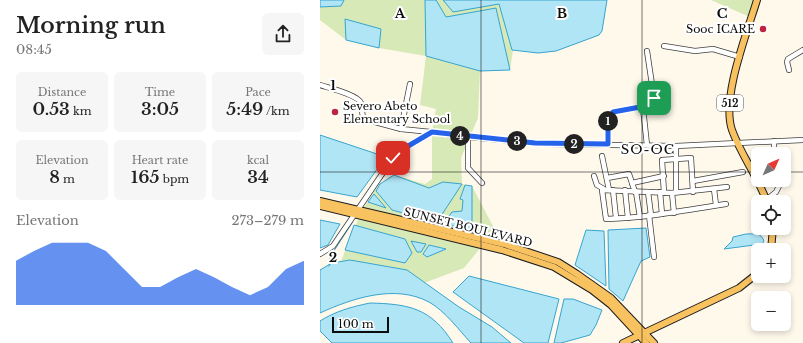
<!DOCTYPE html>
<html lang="en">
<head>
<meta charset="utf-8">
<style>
  :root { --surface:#fff; --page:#f6f6f6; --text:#222; --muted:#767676; --accent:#2563eb }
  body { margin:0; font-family:"Libre Baskerville",serif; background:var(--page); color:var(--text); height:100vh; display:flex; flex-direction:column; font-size:15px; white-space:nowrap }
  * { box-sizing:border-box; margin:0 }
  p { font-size:13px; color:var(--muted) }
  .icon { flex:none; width:22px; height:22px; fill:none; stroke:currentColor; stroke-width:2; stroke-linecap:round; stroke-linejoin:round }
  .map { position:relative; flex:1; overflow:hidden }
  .sheet { display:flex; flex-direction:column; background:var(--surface); width:320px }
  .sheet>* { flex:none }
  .needle { width:26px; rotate:45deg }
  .tools { position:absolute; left:431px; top:147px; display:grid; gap:8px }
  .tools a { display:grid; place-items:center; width:40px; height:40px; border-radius:6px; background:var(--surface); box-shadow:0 2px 6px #0003; font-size:20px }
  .scale { position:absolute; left:12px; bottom:10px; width:57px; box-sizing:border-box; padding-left:4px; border:2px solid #0c0c0c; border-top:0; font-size:11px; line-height:14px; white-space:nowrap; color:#0c0c0c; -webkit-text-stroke:3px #fff; paint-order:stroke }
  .pin { position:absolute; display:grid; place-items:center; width:34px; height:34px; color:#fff; margin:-17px; border-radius:8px; box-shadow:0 2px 6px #0006 }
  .km { position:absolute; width:20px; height:20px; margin:-10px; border-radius:50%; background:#222; color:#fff; font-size:11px; line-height:20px; text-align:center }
  .round { display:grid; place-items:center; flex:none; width:42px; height:42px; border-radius:6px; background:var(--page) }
  .head { display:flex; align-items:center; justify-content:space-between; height:68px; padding:0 16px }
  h1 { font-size:22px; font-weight:600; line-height:30px }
  .stats { display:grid; grid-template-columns:repeat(3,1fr); gap:6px; height:68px; padding:4px 16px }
  .stats div { display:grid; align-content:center; border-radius:6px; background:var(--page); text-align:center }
  .stats b { font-size:17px; font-weight:600 }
  .stats small { font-size:11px; font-weight:400 }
  .stats p { font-size:11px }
  .chart { height:112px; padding:8px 16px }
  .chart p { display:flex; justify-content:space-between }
  .chart svg { width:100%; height:72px; margin-top:4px; fill:var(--accent); opacity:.7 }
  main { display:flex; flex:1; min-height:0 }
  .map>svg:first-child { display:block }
  .green { fill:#d7e9b6 }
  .water { fill:#b0e5f6; stroke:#37a4ce }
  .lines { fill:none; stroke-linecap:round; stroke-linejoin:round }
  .stream { stroke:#37a4ce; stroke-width:1 }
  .minor-casing { stroke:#3f3f3f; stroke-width:6 }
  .major-casing { stroke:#1d1d1d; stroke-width:8 }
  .minor { stroke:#fff; stroke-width:4.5 }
  .major { stroke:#f9c261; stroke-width:6 }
  .route-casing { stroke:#fff; stroke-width:8 }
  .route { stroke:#2563eb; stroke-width:5 }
  .grid { fill:none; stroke:#0c0c0c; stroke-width:1; stroke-opacity:0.55 }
  .poi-dot { fill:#bd243e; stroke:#fff; stroke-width:1.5 }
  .labels { text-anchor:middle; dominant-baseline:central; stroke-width:4; stroke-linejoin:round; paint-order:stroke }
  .shield { fill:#fff; stroke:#555; stroke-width:1 }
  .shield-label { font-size:10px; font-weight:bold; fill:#0c0c0c }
  .poi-label { font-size:11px; fill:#0c0c0c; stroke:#fff; text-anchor:end }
  .street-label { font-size:11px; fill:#0c0c0c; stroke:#fff }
  .quarter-label { font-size:13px; letter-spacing:1px; fill:#0c0c0c; stroke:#fff }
  .grid-label { font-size:13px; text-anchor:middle; font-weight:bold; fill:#0c0c0c; stroke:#fff; stroke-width:4; stroke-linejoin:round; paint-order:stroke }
</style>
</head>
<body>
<main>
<section class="sheet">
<div class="head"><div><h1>Morning run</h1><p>08:45</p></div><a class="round"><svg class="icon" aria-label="share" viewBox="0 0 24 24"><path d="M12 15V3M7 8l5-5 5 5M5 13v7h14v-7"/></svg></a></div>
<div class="stats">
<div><p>Distance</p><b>0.53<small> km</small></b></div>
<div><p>Time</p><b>3:05</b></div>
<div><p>Pace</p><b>5:49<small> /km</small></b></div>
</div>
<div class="stats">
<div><p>Elevation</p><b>8<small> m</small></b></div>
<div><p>Heart rate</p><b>165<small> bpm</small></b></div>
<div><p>kcal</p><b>34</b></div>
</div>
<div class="chart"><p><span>Elevation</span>273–279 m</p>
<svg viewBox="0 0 160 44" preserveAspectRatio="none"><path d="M0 44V17L10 11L20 6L30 6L40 6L50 11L60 22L70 33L80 33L90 27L100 22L110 27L120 33L130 38L140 33L150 22L160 17V44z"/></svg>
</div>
</section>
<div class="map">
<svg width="483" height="343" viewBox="0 0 483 343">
  <rect width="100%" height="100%" fill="#fff9ec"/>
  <g class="green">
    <path d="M0 0H287L282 31 279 35 236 51 218 53 193 50 190 70 160 71 158 118 141 158 142 184 152 186 175 230 144 268 104 283 87 270 30 260 21 261C31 238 48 184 74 175L105 184 112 179V132L116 109 100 105 106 56 59 48 26 40 0 20Z"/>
    <path d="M391 0H438L432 18Z"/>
  </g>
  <g class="water">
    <path d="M0 0H24L21 6 0 7Z"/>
    <path d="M105 0H116L126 17 176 8 190 70 160 71 106 56Z"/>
    <path d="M123 0H287L282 31 279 35 236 51 218 53 192 50 179 4 133 12Z"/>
    <path d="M25 19 61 29 59 48 26 40Z"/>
    <path d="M0 135 66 157 37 197 0 190Z"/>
    <path d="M74 175 109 188 123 182 142 184 117 222 72 210 56 191 60 184Z"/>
    <path d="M145 185 152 186V230L123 224 132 212 142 211 143 200 140 199Z"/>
    <path d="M54 194 66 208 48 202Z"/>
    <path d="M0 220 20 224 8 245 0 248Z"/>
    <path d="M34 225 85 239 92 253 85 263 25 250Z"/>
    <path d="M326 228 330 257 321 261 303 301 289 289 288 230Z"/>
    <path d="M266 230 284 231 286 286 255 265Z"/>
    <path d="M426 234C434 234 441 232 444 241L442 244 404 249 412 241 413 237Z"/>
    <path d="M91 241 106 244 101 252H97Z"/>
    <path d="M109 245 126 249 107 257 103 254Z"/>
    <path d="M30 260 87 270 139 307 172 327 191 343H151C139 330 125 311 109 302 75 284 33 298 0 313V270L12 263Z"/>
    <path d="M149 276 239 299 228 343H204L133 292Z"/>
    <path d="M244 299H253L282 310 276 325 270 335 241 343H234Z"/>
    <path d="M50 303C89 304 111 308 133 343H12L0 331V321C16 311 31 307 50 303Z"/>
  </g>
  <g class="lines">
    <g class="stream">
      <path d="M63 177 81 154"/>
      <path d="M9 266 10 257 32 223"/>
    </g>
    <g class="minor-casing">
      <g id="minor">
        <path d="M344 46 375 51 393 49 420 57"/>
        <path d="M469 70 467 62 468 59 483 50"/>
        <path d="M0 85C9 88 38 95 41 103 43 108 41 114 44 119L81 129 111 132"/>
        <path d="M81 129 90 84"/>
        <path d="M148 137V168L162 183"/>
        <path d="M288 144V121L293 112 324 106"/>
        <path d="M327 145 323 108 331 105 334 98 327 51"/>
        <path d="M356 146V192"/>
        <path d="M454 153V141"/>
        <path d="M282 156 289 190"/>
        <path d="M274 176 277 185 284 189"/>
        <path d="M287 178 309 174 315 192"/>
        <path d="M373 181 423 172"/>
        <path d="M312 183 344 176"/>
        <path d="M394 189 396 205"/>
        <path d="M293 190 296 218"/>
        <path d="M305 190 308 218"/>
        <path d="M316 192 320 217"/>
        <path d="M328 192 331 215"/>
        <path d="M340 192 342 214"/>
        <path d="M344 193 342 160 371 158 373 192"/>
        <path d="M352 193 354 213"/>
        <path d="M446 200 456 192 460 184 467 182"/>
        <path d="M406 204C366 210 327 218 286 219L282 190 352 193 407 187"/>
        <path d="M329 215 334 257"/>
        <path d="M0 254 13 246 73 158 78 152 112 132 148 137 229 144 356 146 483 140"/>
      </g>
    </g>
    <g class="major-casing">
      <g id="major">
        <path d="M437 0C427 33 401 98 412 130 421 155 438 177 447 202"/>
        <path d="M0 201 184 244 238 262 257 274 291 298 334 343"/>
        <path d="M0 206 182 250 234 267 272 290 291 305 326 343"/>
        <path d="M451 250 453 228"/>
        <path d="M303 343 419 288 438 273"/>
      </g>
    </g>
    <use href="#minor" class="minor"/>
    <use href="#major" class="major"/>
  </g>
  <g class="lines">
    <g class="route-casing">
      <path id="route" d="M73 158 78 152 112 132 215 143 288 144V121L293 112 331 105 334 98"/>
    </g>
    <use href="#route" class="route"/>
  </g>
  <path class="grid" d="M161 0V343M322 0V343M0 172H438M464 172H483"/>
  <g class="poi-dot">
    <circle cx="443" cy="29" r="4"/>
    <circle cx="15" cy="112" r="4"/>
  </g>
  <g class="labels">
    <rect class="shield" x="397" y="95" width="26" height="16" rx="3"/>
    <g class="shield-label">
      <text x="410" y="103">512</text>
    </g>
    <g class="poi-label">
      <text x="435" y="29">Sooc ICARE</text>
      <text x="23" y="106" text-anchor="start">Severo Abeto<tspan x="23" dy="13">Elementary School</tspan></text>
    </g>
    <g class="street-label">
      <text transform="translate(148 227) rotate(14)">SUNSET BOULEVARD</text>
    </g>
    <g class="quarter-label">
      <text x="328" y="149">SO-OC</text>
    </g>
  </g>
  <g class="grid-label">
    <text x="80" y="18">A</text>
    <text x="242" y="18">B</text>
    <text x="402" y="18">C</text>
    <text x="13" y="90">1</text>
    <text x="13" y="262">2</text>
  </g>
</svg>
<div class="tools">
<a><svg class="needle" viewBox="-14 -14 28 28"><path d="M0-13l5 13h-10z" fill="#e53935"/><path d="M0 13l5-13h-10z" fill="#767676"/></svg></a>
<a><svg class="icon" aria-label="locate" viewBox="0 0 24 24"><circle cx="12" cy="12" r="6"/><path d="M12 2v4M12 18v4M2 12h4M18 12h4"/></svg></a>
<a>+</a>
<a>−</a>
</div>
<div class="scale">100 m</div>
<div class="pin" style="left:334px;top:98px;background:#1e9e55"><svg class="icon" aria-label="arrive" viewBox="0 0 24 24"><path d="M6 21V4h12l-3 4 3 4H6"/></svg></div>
<div class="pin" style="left:73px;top:158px;background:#d93025"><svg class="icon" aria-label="check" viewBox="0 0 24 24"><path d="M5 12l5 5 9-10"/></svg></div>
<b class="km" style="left:288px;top:121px">1</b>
<b class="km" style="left:254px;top:144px">2</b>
<b class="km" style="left:197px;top:141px">3</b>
<b class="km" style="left:140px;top:136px">4</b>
</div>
</main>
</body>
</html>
